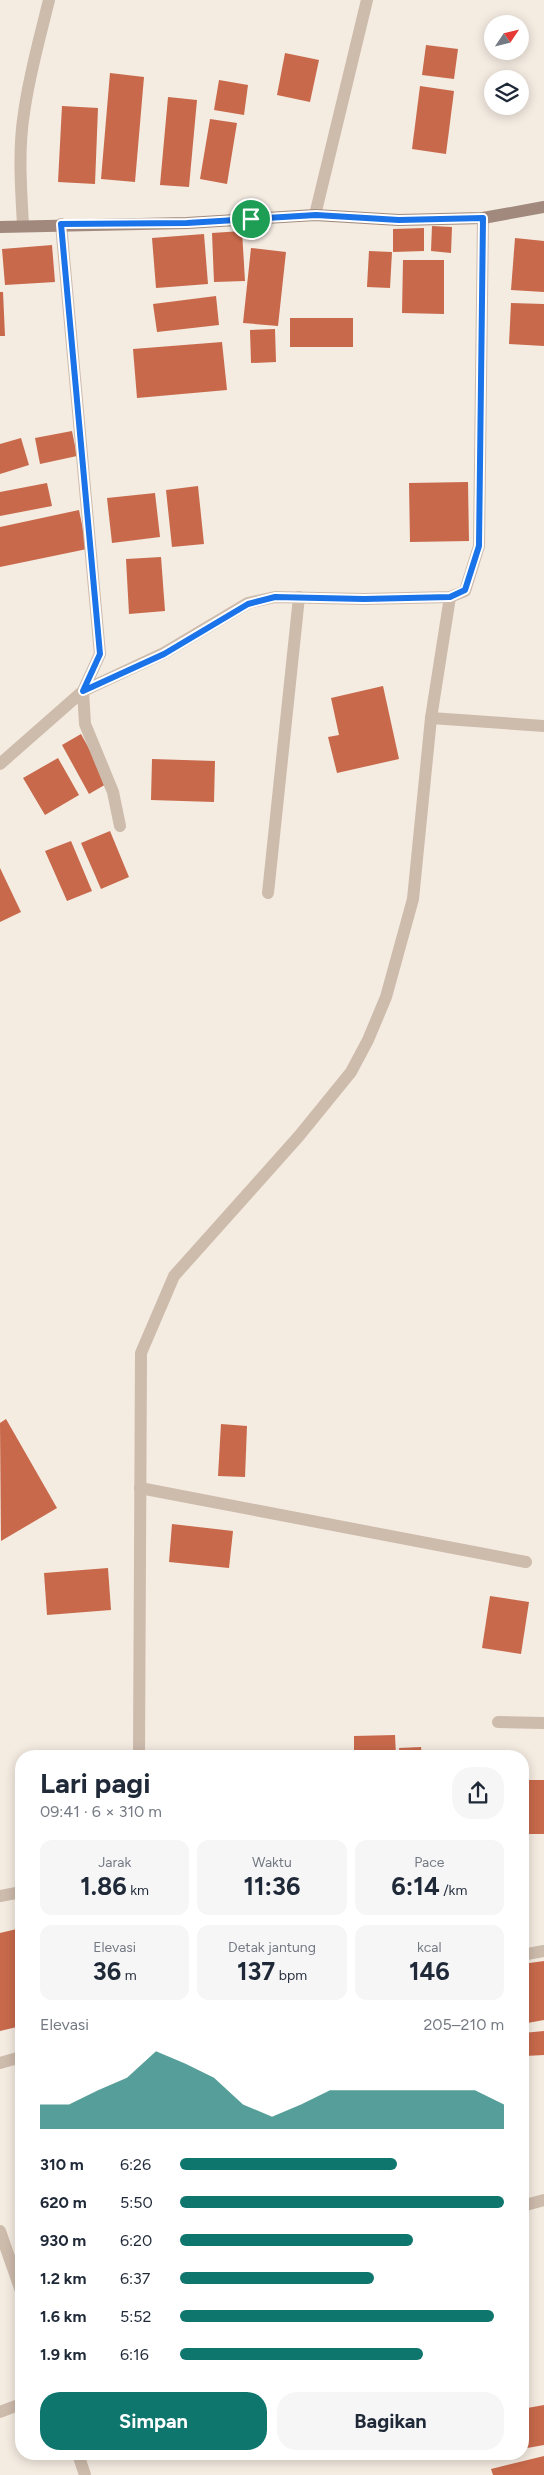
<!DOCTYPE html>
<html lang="id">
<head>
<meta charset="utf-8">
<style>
  :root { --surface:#fff; --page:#f6f6f7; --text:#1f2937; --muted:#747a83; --accent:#0f766e }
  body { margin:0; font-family:Figtree,sans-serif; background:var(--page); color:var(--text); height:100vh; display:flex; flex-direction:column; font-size:19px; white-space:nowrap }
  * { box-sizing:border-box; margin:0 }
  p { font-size:16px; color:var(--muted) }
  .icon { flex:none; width:28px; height:28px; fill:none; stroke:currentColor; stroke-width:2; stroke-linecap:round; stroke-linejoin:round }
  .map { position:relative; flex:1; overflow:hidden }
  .details { position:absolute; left:15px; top:1750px; width:514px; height:710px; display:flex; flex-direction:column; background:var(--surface); border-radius:20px; box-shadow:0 2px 12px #0003 }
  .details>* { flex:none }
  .needle { width:32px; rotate:55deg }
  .fabs { position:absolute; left:484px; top:15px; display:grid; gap:10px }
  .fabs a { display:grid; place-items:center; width:45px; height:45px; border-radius:50%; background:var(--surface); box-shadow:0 2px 12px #0003; font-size:25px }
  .pin { position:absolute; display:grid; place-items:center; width:42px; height:42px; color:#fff; margin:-21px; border:2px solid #fff; border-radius:50%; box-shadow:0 1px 5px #0007 }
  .round { display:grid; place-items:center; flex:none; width:52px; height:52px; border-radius:20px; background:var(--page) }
  .summary { display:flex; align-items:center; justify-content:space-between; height:85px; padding:0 25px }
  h1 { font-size:28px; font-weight:700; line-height:38px }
  .metrics { display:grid; grid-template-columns:repeat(3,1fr); gap:8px; height:85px; padding:5px 25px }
  .metrics div { display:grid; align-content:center; border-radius:12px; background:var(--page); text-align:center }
  .metrics b { font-size:25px; font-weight:700 }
  .metrics small { font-size:14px; font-weight:400 }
  .metrics p { font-size:14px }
  .chart { height:140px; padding:10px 25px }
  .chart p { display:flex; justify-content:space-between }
  .chart svg { width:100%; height:90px; margin-top:5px; fill:var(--accent); opacity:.7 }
  .cta { display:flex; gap:10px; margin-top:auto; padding:10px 25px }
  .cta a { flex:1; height:58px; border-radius:20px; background:var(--accent); color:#fff; font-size:20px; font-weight:700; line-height:58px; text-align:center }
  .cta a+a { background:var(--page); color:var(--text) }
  ul { padding:0 25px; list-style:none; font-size:16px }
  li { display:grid; grid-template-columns:80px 60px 1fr; align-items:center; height:38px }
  li i { height:12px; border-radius:6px; background:var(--accent) }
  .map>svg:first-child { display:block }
  .building { fill:#c8694b }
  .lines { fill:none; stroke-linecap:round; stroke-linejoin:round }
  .street { stroke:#cdbbac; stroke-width:12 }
  .secondary { stroke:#a18a7d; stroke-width:12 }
  .route-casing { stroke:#fff; stroke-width:10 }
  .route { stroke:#1a73e8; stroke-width:6 }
</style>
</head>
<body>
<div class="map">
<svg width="544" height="2475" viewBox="0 0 544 2475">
  <rect width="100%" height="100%" fill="#f4ebe1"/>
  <g class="building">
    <path d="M426 45 458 49 454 79 422 75Z"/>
    <path d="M285 53 319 60 310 102 277 95Z"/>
    <path d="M110 73 144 77 135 182 101 179Z"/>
    <path d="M219 80 248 85 244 115 214 110Z"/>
    <path d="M420 86 454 91 446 154 412 149Z"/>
    <path d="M168 97 197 100 189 187 160 185Z"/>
    <path d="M62 106 98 108 95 184 58 182Z"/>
    <path d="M210 119 237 123 227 184 200 179Z"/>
    <path d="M432 226 452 227 451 253 431 251Z"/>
    <path d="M424 228V251L393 252V229Z"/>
    <path d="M242 231 245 281 214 282 212 233Z"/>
    <path d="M204 234 208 284 156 288 152 238Z"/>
    <path d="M515 238 544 241V292L511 290Z"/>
    <path d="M52 245 55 282 5 285 2 249Z"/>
    <path d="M251 248 286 252 278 326 243 323Z"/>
    <path d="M369 251 392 252 390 288 367 287Z"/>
    <path d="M403 260H444V314L402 313Z"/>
    <path d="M0 292H3L5 336H0Z"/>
    <path d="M216 296 219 325 157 332 153 304Z"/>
    <path d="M511 303 544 304V346L509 344Z"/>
    <rect x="290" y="318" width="63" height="29"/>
    <path d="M275 329 276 362 251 363 250 330Z"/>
    <path d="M222 342 227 390 137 398 133 349Z"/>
    <path d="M72 431 77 456 40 464 35 438Z"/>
    <path d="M21 438 29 465 0 474V444Z"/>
    <path d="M468 482 469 541 410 542 409 483Z"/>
    <path d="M47 483 52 506 0 516V492Z"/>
    <path d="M198 486 204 544 172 547 166 490Z"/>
    <path d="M155 493 160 537 112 543 107 498Z"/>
    <path d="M79 510 87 549 0 567V527Z"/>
    <path d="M161 557 165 611 129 614 126 559Z"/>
    <path d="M383 686 399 759 337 773 328 737 339 735 331 698Z"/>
    <path d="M81 734 108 783 89 794 62 745Z"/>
    <path d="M58 758 79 795 45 815 23 778Z"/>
    <path d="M152 759 215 761 214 802 151 800Z"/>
    <path d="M110 831 129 877 101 889 81 843Z"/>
    <path d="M71 841 92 891 67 901 45 851Z"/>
    <path d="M0 868 21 912 0 922Z"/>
    <path d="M6 1419 57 1508 1 1541 0 1423Z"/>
    <path d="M221 1424 247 1426 245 1477 218 1476Z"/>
    <path d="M172 1524 233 1531 229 1568 169 1562Z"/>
    <path d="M108 1568 111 1610 47 1615 44 1573Z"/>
    <path d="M490 1596 529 1602 521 1654 482 1648Z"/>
    <path d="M395 1735 396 1756H354V1736Z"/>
    <path d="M421 1747 422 1756H400L399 1748Z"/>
    <rect x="522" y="1780" width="22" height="54"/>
    <path d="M21 1928V2026L0 2031V1933Z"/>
    <path d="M544 1961V2020L522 2024V1964Z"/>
    <path d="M544 2031V2055L525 2056 523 2033Z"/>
    <path d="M544 2405V2445L522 2449V2409Z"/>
    <path d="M544 2456V2475H493L491 2469Z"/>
  </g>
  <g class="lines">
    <g class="street">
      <path d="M315 215 367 0"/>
      <path d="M61 224 100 654 83 691 85 724 113 792 120 826"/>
      <path d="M23 225C21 188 18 150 24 113 29 75 40 37 49 0"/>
      <path d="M431 718 544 726"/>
      <path d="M0 764 83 691 164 653 248 603 275 597 364 599 450 597 465 591 479 546 483 218"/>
      <path d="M268 893 299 597"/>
      <path d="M140 1488 526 1562"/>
      <path d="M498 1722 544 1723"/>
      <path d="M139 1756 141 1353 174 1276 299 1136 351 1072 368 1040 386 997 413 899 431 718 450 597"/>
      <path d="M0 1896 21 1892"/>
      <path d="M522 1955 544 1951"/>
      <path d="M0 2063 21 2057"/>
      <path d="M522 2206 544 2200"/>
      <path d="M0 2231 21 2291"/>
      <path d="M0 2412 21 2404"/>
      <path d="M78 2454 85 2475"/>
    </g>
    <path class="secondary" d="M0 227 187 223 315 215 399 220 483 218 544 207"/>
  </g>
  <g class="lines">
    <g class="route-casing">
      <path id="route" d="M316 215 399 220 483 218 479 546 465 590 450 597 364 599 275 597 248 604 164 654 83 691 100 654 61 224 187 223Z"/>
    </g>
    <use href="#route" class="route"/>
  </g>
</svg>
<div class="fabs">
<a><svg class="needle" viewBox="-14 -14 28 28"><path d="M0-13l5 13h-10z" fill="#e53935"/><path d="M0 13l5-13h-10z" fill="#747a83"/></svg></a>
<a><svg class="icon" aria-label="layers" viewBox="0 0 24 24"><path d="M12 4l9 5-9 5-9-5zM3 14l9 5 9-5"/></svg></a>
</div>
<div class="pin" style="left:251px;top:219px;background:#1e9e55"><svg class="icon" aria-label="arrive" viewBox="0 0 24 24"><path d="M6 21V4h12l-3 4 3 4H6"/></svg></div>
<section class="details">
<div class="summary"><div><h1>Lari pagi</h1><p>09:41 · 6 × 310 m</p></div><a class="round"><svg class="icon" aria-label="share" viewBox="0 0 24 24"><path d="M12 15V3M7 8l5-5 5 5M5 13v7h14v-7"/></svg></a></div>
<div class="metrics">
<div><p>Jarak</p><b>1.86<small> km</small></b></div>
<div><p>Waktu</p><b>11:36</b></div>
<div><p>Pace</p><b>6:14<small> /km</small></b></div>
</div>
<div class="metrics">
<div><p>Elevasi</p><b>36<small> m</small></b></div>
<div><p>Detak jantung</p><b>137<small> bpm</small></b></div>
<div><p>kcal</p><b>146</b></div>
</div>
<div class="chart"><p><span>Elevasi</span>205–210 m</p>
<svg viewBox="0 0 160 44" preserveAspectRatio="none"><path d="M0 44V32L10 32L20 25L30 19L40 6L50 12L60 19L70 32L80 38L90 32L100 25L110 25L120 25L130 25L140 25L150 25L160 32V44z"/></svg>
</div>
<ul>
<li><b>310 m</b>6:26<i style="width:67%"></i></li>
<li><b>620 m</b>5:50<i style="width:100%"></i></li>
<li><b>930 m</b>6:20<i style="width:72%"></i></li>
<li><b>1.2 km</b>6:37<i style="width:60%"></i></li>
<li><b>1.6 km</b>5:52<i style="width:97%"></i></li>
<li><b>1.9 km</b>6:16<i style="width:75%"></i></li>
</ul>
<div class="cta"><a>Simpan</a><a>Bagikan</a></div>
</section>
</div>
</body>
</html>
